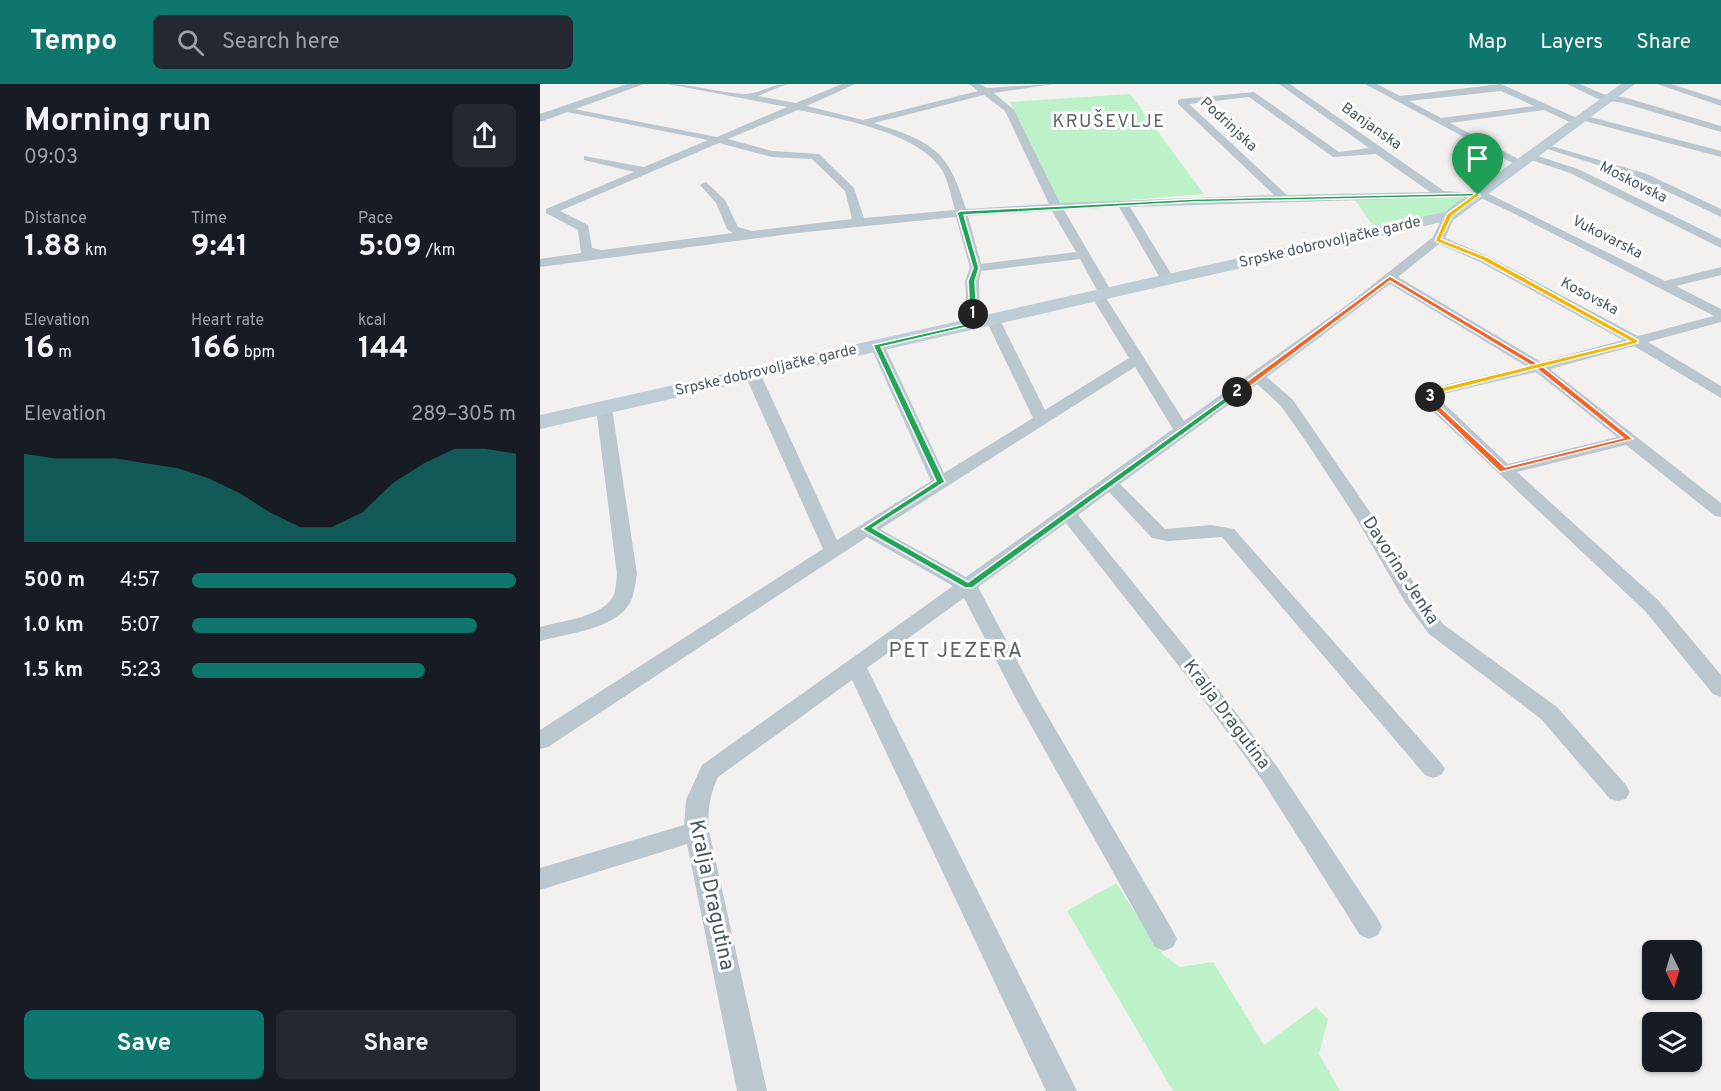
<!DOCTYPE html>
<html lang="en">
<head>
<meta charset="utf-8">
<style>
  :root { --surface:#171b24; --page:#242831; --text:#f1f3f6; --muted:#9ea1a6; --accent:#0f766e }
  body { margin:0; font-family:Overpass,sans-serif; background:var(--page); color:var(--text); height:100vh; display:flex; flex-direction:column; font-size:22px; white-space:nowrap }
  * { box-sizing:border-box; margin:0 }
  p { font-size:20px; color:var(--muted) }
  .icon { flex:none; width:33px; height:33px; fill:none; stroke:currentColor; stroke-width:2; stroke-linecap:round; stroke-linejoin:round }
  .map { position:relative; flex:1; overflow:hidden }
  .drawer { display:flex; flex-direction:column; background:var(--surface); width:540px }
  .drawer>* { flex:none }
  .needle { width:39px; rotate:175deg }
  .buttons { position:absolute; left:1102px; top:856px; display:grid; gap:12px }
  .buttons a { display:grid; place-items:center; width:60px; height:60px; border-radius:9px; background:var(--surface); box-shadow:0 2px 4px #0004; font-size:30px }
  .pin { position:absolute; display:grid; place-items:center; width:51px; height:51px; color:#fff; margin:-62px -26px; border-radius:50% 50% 50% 0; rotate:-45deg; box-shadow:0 0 6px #0007 }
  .pin .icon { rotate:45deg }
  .km { position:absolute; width:30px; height:30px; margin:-15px; border-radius:50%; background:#222; color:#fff; font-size:16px; line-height:30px; text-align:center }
  .round { display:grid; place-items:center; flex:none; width:63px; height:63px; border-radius:9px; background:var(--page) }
  .headline { display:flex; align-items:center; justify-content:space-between; height:102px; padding:0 24px }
  h1 { font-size:33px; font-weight:700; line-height:45px }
  .figures { display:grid; grid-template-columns:repeat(3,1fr); gap:9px; height:102px; padding:6px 24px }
  .figures div { display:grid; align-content:center }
  .figures b { font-size:30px; font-weight:700 }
  .figures small { font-size:16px; font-weight:400 }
  .figures p { font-size:16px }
  .chart { height:168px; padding:12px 24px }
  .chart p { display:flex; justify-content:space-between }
  .chart svg { width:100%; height:108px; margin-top:6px; fill:var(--accent); opacity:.7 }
  .cta { display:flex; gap:12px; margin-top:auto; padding:12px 24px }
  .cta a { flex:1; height:69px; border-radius:9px; background:var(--accent); color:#fff; font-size:24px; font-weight:700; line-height:69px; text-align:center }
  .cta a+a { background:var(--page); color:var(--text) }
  ul { padding:0 24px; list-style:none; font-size:20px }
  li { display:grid; grid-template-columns:96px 72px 1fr; align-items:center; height:45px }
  li i { height:15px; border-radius:8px; background:var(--accent) }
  header { display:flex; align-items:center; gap:36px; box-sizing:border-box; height:84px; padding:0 30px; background:var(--accent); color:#fff }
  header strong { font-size:28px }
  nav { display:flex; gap:33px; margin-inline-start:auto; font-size:21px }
  .search { width:420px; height:54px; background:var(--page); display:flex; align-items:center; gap:15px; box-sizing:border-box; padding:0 21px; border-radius:9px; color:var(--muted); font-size:22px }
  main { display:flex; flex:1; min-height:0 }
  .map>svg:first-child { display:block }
  .green { fill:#bdf2c9 }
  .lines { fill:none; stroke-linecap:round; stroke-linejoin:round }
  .minor { fill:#bbc7ce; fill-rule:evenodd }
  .tertiary { fill:#bbc7ce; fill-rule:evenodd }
  .secondary { fill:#bdccd5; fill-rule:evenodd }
  .split-1 { fill:#22a559; stroke:#fff; stroke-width:1.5 }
  .split-2 { fill:#22a559; stroke:#fff; stroke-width:1.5 }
  .split-3 { fill:#f0652b; stroke:#fff; stroke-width:1.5 }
  .split-4 { fill:#f5b400; stroke:#fff; stroke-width:1.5 }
  .labels { text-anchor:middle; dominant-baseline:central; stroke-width:6; stroke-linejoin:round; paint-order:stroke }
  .far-street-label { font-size:15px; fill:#47575f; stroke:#fff }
  .far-quarter-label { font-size:18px; letter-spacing:1.5px; fill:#5c6266; stroke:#fff }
  .street-label { font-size:18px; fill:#47575f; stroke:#fff }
  .quarter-label { font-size:21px; letter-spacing:1.5px; fill:#5c6266; stroke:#fff }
  .near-street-label { font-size:21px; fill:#47575f; stroke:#fff }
</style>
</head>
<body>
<header>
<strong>Tempo</strong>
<div class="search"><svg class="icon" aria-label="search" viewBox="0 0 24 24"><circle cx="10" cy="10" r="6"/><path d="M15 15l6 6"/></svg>Search here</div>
<nav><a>Map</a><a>Layers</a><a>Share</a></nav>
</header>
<main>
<section class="drawer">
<div class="headline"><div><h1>Morning run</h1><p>09:03</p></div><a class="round"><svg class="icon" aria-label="share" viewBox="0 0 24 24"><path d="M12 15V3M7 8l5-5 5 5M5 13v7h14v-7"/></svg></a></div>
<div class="figures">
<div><p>Distance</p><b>1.88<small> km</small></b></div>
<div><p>Time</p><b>9:41</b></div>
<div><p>Pace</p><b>5:09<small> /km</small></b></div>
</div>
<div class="figures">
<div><p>Elevation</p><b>16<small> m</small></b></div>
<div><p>Heart rate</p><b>166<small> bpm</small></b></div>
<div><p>kcal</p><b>144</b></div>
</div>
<div class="chart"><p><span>Elevation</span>289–305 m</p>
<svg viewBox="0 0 160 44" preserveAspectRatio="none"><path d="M0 44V8L10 10L20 10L30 10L40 12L50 14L60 18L70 24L80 32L90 38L100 38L110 32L120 20L130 12L140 6L150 6L160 8V44z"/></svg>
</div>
<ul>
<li><b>500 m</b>4:57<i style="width:100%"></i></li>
<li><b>1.0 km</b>5:07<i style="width:88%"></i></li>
<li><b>1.5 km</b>5:23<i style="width:72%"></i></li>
</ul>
<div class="cta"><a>Save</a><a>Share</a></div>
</section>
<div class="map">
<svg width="1181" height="1007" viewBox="0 0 1181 1007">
  <rect width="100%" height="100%" fill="#f3f0f0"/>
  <g class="green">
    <path d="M590 10 664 110 517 122 470 18Z"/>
    <path d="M916 112 926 114 907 127 836 146 815 116Z"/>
    <path d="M576 799 623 871 640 883 673 878 724 961 776 923 788 935 779 970 800 1007H633L527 827Z"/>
  </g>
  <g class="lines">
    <g class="minor">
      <path d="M128 0C154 0 179 9 205 10 219 10 232 0 247 0L218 12 256 19 302 0H315L267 22 323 36 438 7 429 0H440L447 4 513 0 454 9 474 26 520 119 734 111 638 20V16L641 15 714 8 799 68 829 64 739 0H750L904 107 949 110 1125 197 1181 183V191L1136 202 1181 225V238L1108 258 1181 302V314L1094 262 1010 285 1181 419V433L1175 432 1086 361 977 388 1119 517 1181 591V613L1173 610 1105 527 886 321 882 314 888 305 986 282 850 200 727 293 753 316 834 434 880 509 903 540 1017 623 1086 701 1090 708 1086 715 1078 717 1070 715 1001 635 889 550 865 518 816 434 767 359 741 322 717 300 580 400 625 445 671 441 694 445 901 679 905 685 901 691 893 694 885 691 682 453 628 457 612 454 569 408 538 431 659 580 738 684 838 835 842 843 838 851 829 855 820 851 722 696 645 590 526 439 438 503 496 612 633 847 637 855 633 863 624 867 615 863 475 613 424 514 327 584 537 1007H506L312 596 178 693C170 711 167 727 169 747L227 1007H197L147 760 0 806V784L144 741 146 716 162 681 413 502 327 453 8 663 0 665V646L283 465 205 291 208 288 213 286 221 291 297 456 391 397 330 261 332 258H342L344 261 404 389 493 334 446 236 448 233H458L460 236 505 326 589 274 551 212 558 208 540 175 441 187 439 197 440 240 438 243H428L425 197 430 184 416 133 257 149 0 183V175L41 169 38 146 6 129V125L94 88 44 76V72L104 83 168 56 27 28 22 25 24 23 177 53 247 23ZM444 11 465 27 509 120 426 125C408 65 392 58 334 39ZM709 13 793 73 836 70 890 108 747 111 649 20ZM258 26C298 34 374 48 399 82 408 93 411 113 415 126L324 134 314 104 279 70 232 67 188 55ZM179 59 232 73 272 75 305 107 312 135 212 147 198 143 185 116 166 98 160 101 176 119 187 145 193 149 62 166 52 164 48 141 20 127ZM925 113 943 115 973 129 1174 232 1098 252 948 172 905 154 915 132 909 128 903 132 893 153 807 221 644 337 566 214 573 210 524 126 579 123 621 196 628 200 635 196 590 123ZM512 127 536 168 441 180 428 132ZM899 160 940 178 1083 256 1001 278 858 193ZM595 283 633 345 426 493 340 445ZM996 288 1077 353 968 380 898 314 899 311Z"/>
      <path d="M825 0H837L860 12 961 0 1039 35 1043 31 1181 67V73L1041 36 1040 40H1034L1004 26 910 39 984 78 985 80 980 83ZM961 7 994 22 901 34 869 17Z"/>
      <path d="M1027 0H1040L1063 10 1087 14 1181 42V48L1083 19 1058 15Z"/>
      <path d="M1117 0H1131L1181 16V22Z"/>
      <path d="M1001 59 1107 90 1181 125V133L1099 94 1001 63Z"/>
      <path d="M989 69 1038 85 1181 155V164L1030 89 985 74 984 72Z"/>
      <path d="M64 319 72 324 97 490C95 503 94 516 85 526 66 546 25 550 0 557V543C21 537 55 534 70 517 76 511 76 498 77 490L56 324Z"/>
    </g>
    <path class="tertiary" d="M87 0H104L0 38V30Z"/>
    <path class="secondary" d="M1081 0H1095L915 135 0 345V331L904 128Z"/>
  </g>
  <path class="split-1" d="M938 109 940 112 654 118 424 131 439 184 435 197 437 230H430L428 197 433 184 417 129 420 127 654 115Z"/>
  <path class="split-2" d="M433 228 437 230 436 241 341 263 405 398 333 444 428 498 694 307 701 308 432 504H425L322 445 396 397 333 261 430 239V230Z"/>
  <path class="split-3" d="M850 192 1002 282 1093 355 960 388 889 320 888 312H893L895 318 965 383 1083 354 997 285 850 197 700 310H694V307Z"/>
  <path class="split-4" d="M936 109 940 111 912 132 901 155 947 173 1098 256V259L896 310 893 315H888L891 306 1090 257 942 176 895 157 907 130Z"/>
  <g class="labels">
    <g class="far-street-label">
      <text transform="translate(688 41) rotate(43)">Podrinjska</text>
      <text transform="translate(831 43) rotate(35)">Banjanska</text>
      <text transform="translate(1093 99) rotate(27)">Moskovska</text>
      <text transform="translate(1067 154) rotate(27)">Vukovarska</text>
      <text transform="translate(790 159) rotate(-13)">Srpske dobrovoljačke garde</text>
      <text transform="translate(1049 213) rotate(28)">Kosovska</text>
      <text transform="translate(226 287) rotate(-13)">Srpske dobrovoljačke garde</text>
    </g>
    <g class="far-quarter-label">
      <text x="569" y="38">KRUŠEVLJE</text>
    </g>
    <g class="street-label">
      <text transform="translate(860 487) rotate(57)">Davorina Jenka</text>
      <text transform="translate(686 631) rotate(53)">Kralja Dragutina</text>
    </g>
    <g class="quarter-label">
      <text x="416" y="567">PET JEZERA</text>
    </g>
    <g class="near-street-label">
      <text transform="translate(171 811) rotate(78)">Kralja Dragutina</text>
    </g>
  </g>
</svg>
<div class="buttons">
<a><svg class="needle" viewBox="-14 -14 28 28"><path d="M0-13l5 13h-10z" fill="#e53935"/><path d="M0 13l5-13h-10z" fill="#9ea1a6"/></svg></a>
<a><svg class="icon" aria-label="layers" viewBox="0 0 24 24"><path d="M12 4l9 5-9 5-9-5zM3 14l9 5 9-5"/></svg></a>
</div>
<div class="pin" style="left:938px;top:111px;background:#1e9e55"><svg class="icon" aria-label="arrive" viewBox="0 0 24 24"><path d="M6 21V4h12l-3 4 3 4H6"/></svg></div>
<b class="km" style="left:433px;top:230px">1</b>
<b class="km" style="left:697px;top:308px">2</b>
<b class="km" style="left:890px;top:313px">3</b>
</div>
</main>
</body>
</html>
